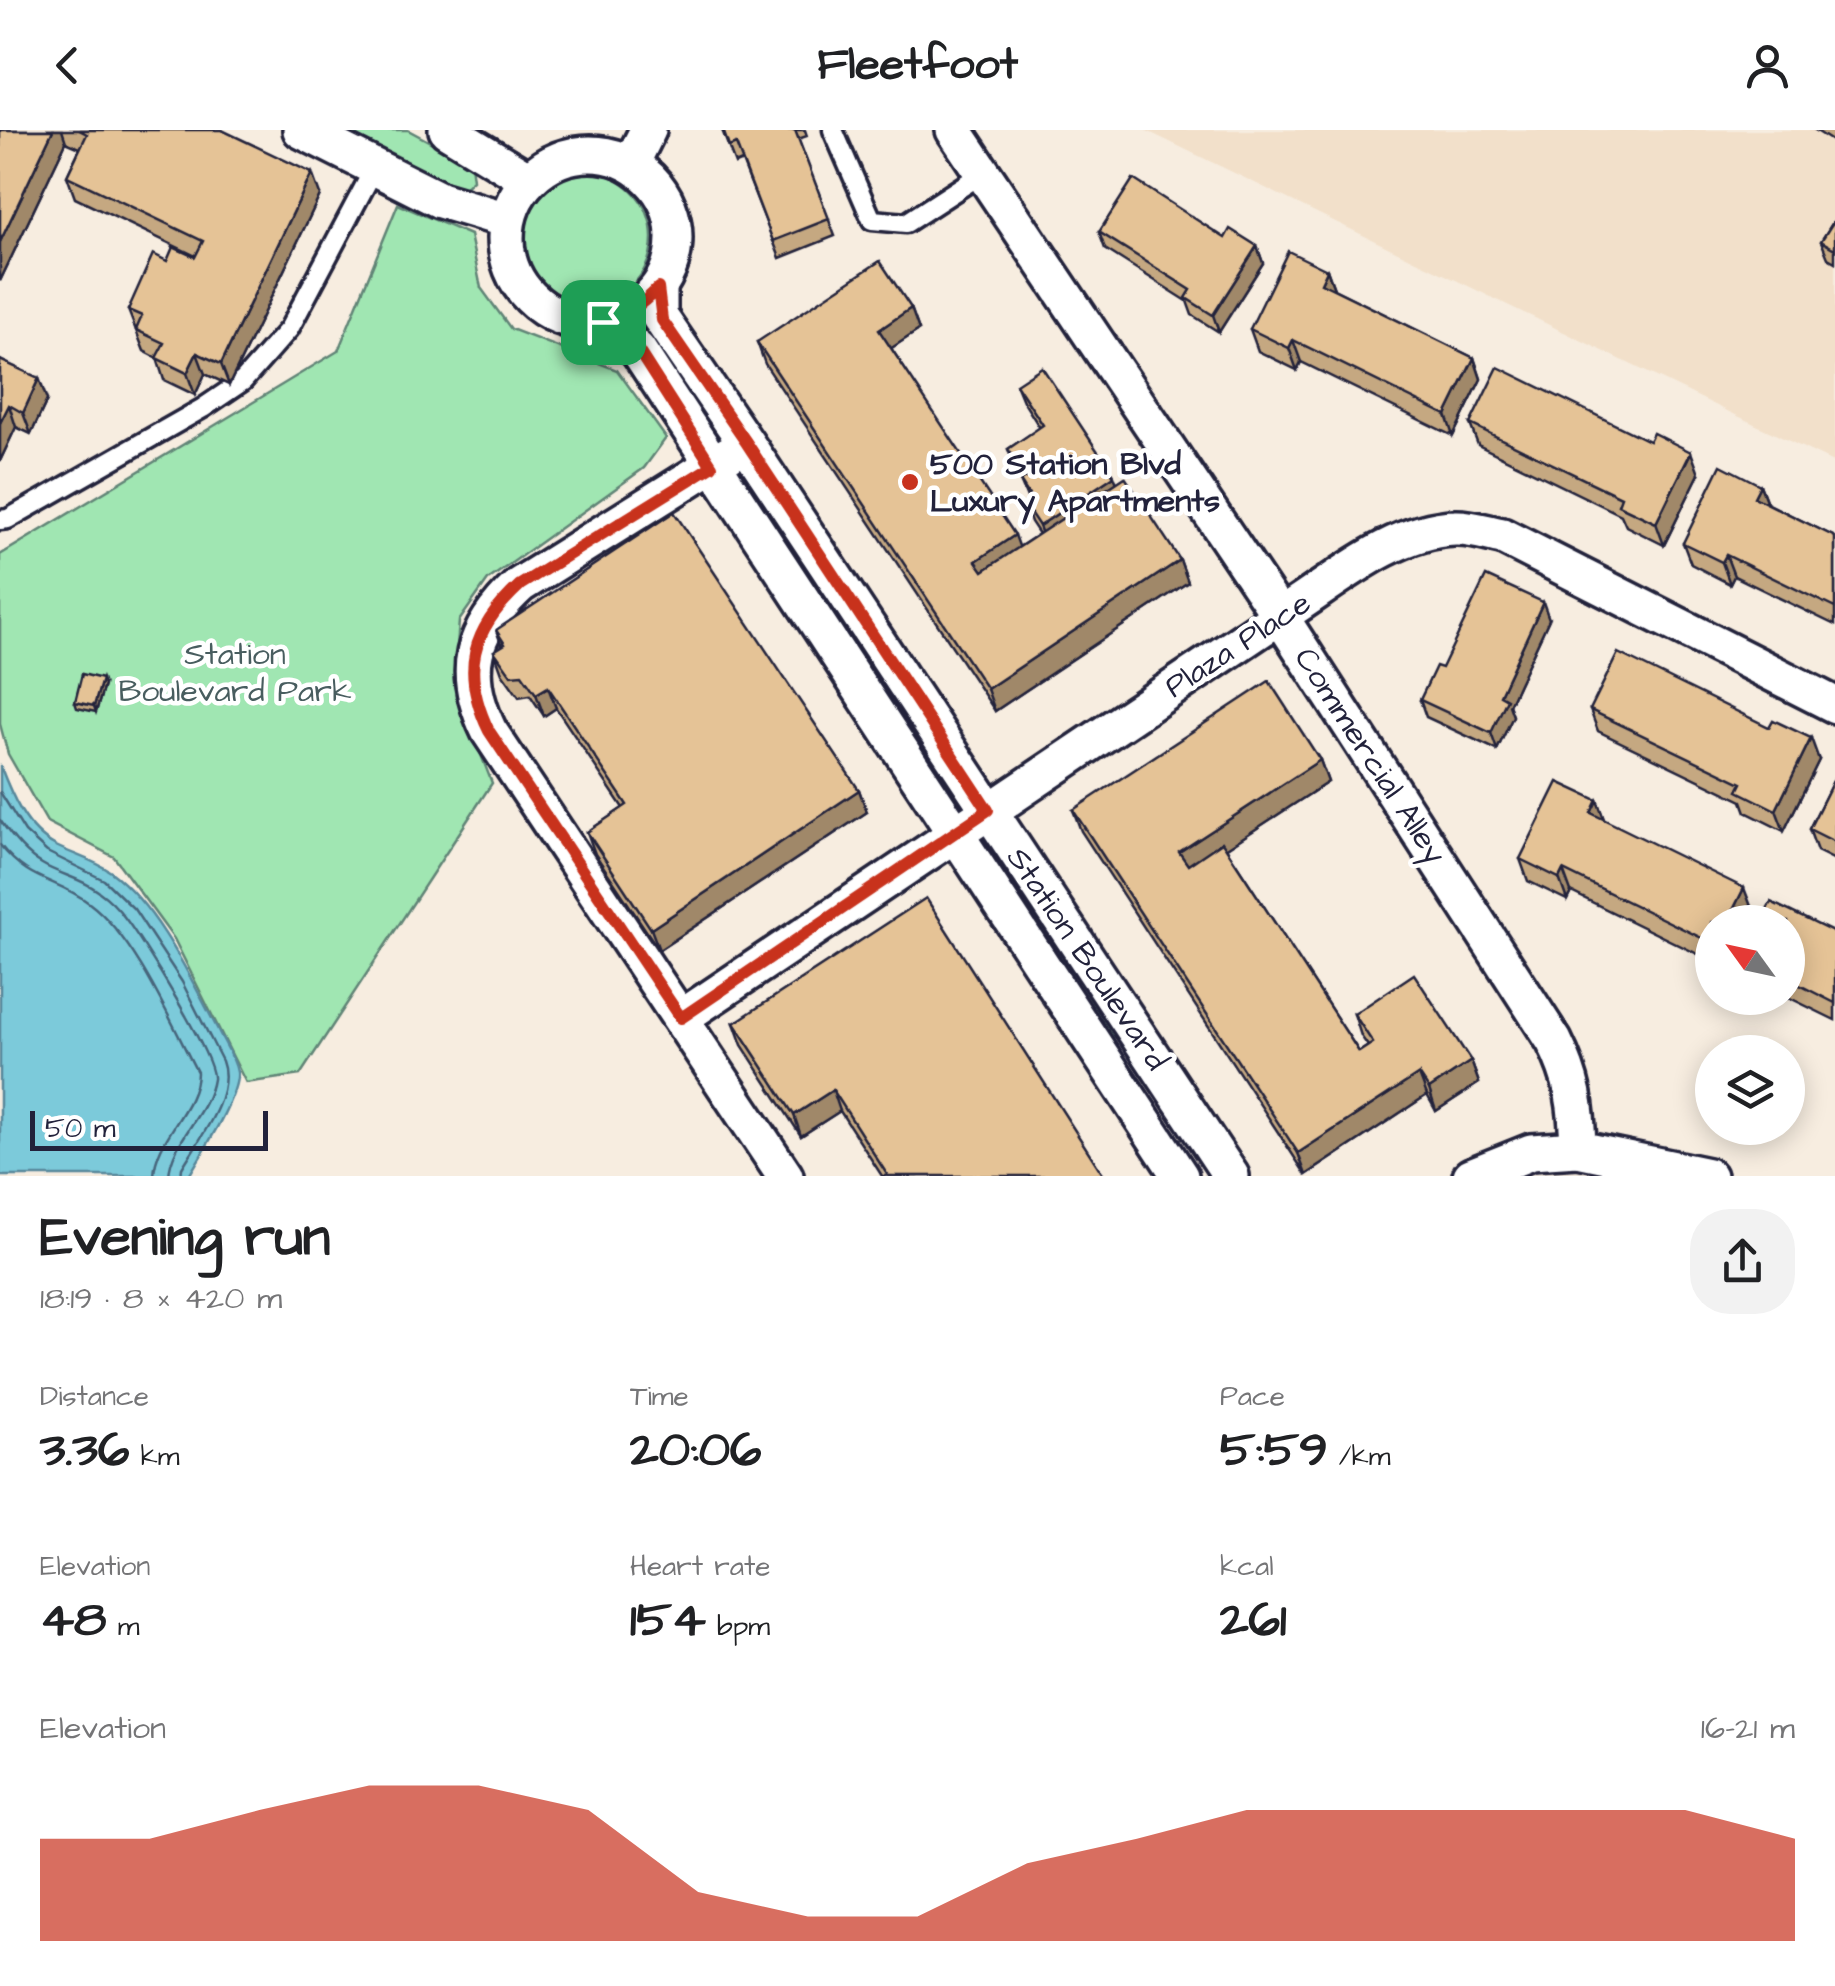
<!DOCTYPE html>
<html lang="en">
<head>
<meta charset="utf-8">
<style>
  :root { --surface:#fff; --page:#f2f2f2; --text:#202124; --muted:#757577; --accent:#c8321e }
  body { margin:0; font-family:"Architects Daughter",sans-serif; background:var(--page); color:var(--text); height:100vh; display:flex; flex-direction:column; font-size:38px; white-space:nowrap }
  * { box-sizing:border-box; margin:0 }
  p { font-size:32px; color:var(--muted) }
  .icon { flex:none; width:55px; height:55px; fill:none; stroke:currentColor; stroke-width:2; stroke-linecap:round; stroke-linejoin:round }
  .map { position:relative; height:1046px; overflow:hidden }
  .panel { display:flex; flex-direction:column; background:var(--surface); flex:1 }
  .panel>* { flex:none }
  .needle { width:65px; rotate:303deg }
  .fabs { position:absolute; left:1695px; top:775px; display:grid; gap:20px }
  .fabs a { display:grid; place-items:center; width:110px; height:110px; border-radius:50%; background:var(--surface); box-shadow:0 5px 25px #0003; font-size:50px }
  .scale { position:absolute; left:30px; bottom:25px; width:238px; box-sizing:border-box; padding-left:10px; border:5px solid #22223b; border-top:0; font-size:28px; line-height:35px; white-space:nowrap; color:#22223b; -webkit-text-stroke:8px #fff; paint-order:stroke }
  .pin { position:absolute; display:grid; place-items:center; width:85px; height:85px; color:#fff; margin:-42px; border-radius:20px; box-shadow:0 5px 15px #0006 }
  .round { display:grid; place-items:center; flex:none; width:105px; height:105px; border-radius:40px; background:var(--page) }
  .headline { display:flex; align-items:center; justify-content:space-between; height:170px; padding:0 40px }
  h1 { font-size:55px; font-weight:700; line-height:75px }
  .stats { display:grid; grid-template-columns:repeat(3,1fr); gap:15px; height:170px; padding:10px 40px }
  .stats div { display:grid; align-content:center }
  .stats b { font-size:50px; font-weight:700 }
  .stats small { font-size:28px; font-weight:400 }
  .stats p { font-size:28px }
  .chart { height:280px; padding:20px 40px }
  .chart p { display:flex; justify-content:space-between }
  .chart svg { width:100%; height:180px; margin-top:10px; fill:var(--accent); opacity:.7 }
  header { display:flex; justify-content:space-between; align-items:center; height:130px; padding:0 40px; background:var(--surface); font-size:45px; font-weight:700 }
  .map>svg:first-child { display:block }
  .built { fill:#f2e0ca }
  .green { fill:#a0e6b2; stroke:#618476; stroke-width:2.5 }
  .water { fill:#7ccada; stroke:#58879a; stroke-width:2.5 }
  .lines { fill:none; stroke-linecap:round; stroke-linejoin:round }
  .shore { stroke:#46657b; stroke-width:2.5 }
  .service-casing { stroke:#22223b; stroke-width:25 }
  .minor-casing { stroke:#22223b; stroke-width:42 }
  .service { stroke:#fff; stroke-width:18 }
  .minor { stroke:#fff; stroke-width:35 }
  .wall { fill:#c5a881; stroke:#22223b; stroke-width:2.5 }
  .shaded-wall { fill:#a08869; stroke:#22223b; stroke-width:2.5 }
  .building { fill:#e5c396; stroke:#22223b; stroke-width:2.5 }
  .route-casing { stroke:#fff; stroke-width:20 }
  .route { stroke:#c8321e; stroke-width:12 }
  .poi-dot { fill:#c8321e; stroke:#fff; stroke-width:4 }
  .labels { text-anchor:middle; dominant-baseline:central; stroke-width:9; stroke-linejoin:round; paint-order:stroke }
  .poi-label { font-size:32px; font-weight:bold; fill:#22223b; stroke:#fff; text-anchor:start }
  .street-label { font-size:32px; fill:#22223b; stroke:#fff }
  .park-label { font-size:32px; fill:#485d5f; stroke:#fff }
</style>
</head>
<body>
<header><svg class="icon" aria-label="back" viewBox="0 0 24 24"><path d="M15 5l-7 7 7 7"/></svg>Fleetfoot<svg class="icon" aria-label="person" viewBox="0 0 24 24"><circle cx="12" cy="8" r="4"/><path d="M4 21q1-7 8-7t8 7"/></svg></header>
<div class="map">
<svg width="1835" height="1046" viewBox="0 0 1835 1046">
  <rect width="100%" height="100%" fill="#f7ede0"/>
  <filter id="ink" filterUnits="userSpaceOnUse"><feTurbulence type="fractalNoise" baseFrequency=".01" numOctaves="2"/><feDisplacementMap in="SourceGraphic" scale="20" xChannelSelector="R" yChannelSelector="G"/><feConvolveMatrix kernelMatrix="1 2 1 2 8 2 1 2 1" color-interpolation-filters="sRGB"/></filter>
  <g filter="url(#ink)">
    <path class="built" d="M1145 0H1835V333Z"/>
    <g class="green">
      <path d="M330 0H408L471 34 473 50 461 61Z"/>
      <circle cx="586" cy="108" r="66"/>
      <path d="M398 74 470 105 481 158 511 199 617 240 666 308 644 338 488 450 459 491 454 556 492 653 300 945 246 953 174 809 114 727 47 692 8 624 0 594V425L338 221Z"/>
      <path d="M841 475 943 632 927 643 824 485Z"/>
      <path d="M1011 741 1122 902 1105 913 1001 751Z"/>
    </g>
    <path class="water" d="M0 635C11 664 26 701 56 716 74 725 94 730 111 742 158 777 191 849 218 900 224 913 235 928 237 942 240 964 201 1025 189 1046H0Z"/>
    <g class="lines">
      <g class="shore">
        <path d="M0 662 25 702 47 722 104 750 134 779 182 852 222 931C235 965 199 1009 182 1038L181 1046"/>
        <path d="M0 690C11 706 25 724 42 734 60 745 81 748 98 761 108 768 118 778 125 788 141 809 216 928 213 949 208 984 171 1011 169 1046"/>
        <path d="M0 715C30 753 56 748 89 773 134 806 171 892 197 942 197 979 155 1008 154 1046"/>
      </g>
      <g class="service-casing">
        <g id="service">
          <path d="M833 0 872 90 906 93 983 43"/>
          <path d="M0 390 8 389 203 278 243 251 289 199 375 37"/>
        </g>
      </g>
      <g class="minor-casing">
        <g id="minor">
          <path d="M301 0 440 70 507 90"/>
          <path d="M447 0 529 50"/>
          <path d="M954 0 1280 486 1554 911C1573 949 1577 976 1578 1019"/>
          <circle cx="590" cy="108" r="84"/>
          <path d="M631 34 648 0"/>
          <path d="M659 158V186L746 313 1231 1046"/>
          <path d="M603 192 638 220 1180 1046"/>
          <path d="M729 324 520 455C471 500 460 541 489 601L785 1046"/>
          <path d="M681 888 1280 486C1332 454 1391 400 1455 398 1470 397 1487 403 1502 406L1835 575"/>
          <path d="M1471 1046 1531 1022 1578 1019 1708 1046"/>
        </g>
      </g>
      <use href="#service" class="service"/>
      <use href="#minor" class="minor"/>
    </g>
    <g class="wall">
      <path d="M0 0H222L320 65 229 255 205 244 195 265 164 250 157 228 144 221 128 180 167 131 195 127 196 126 75 68 67 46 80 18 66 12 0 151Z"/>
      <path d="M722 0H805L807 6 798 9 835 106 780 128 742 31 735 34Z"/>
      <path d="M1815 0H1835V13Z"/>
      <path d="M1835 89V132L1828 128 1821 111Z"/>
      <path d="M1099 102 1225 108 1257 116 1263 133 1219 202 1192 185 1187 171 1105 119Z"/>
      <path d="M1327 140 1334 159 1474 228 1481 249 1453 306 1301 232 1297 240 1258 221 1250 199Z"/>
      <path d="M911 178 919 200 891 218 1019 417 1039 404 1031 392 1025 375 1029 372 1020 351 1023 349 1014 336 1008 319 1040 298 1023 271 1016 254 1117 352 1180 430 1188 452 995 581 765 234 757 212Z"/>
      <path d="M0 230 47 270 31 304 16 297 0 331Z"/>
      <path d="M1470 294 1699 344 1664 415 1626 396 1621 385 1478 315Z"/>
      <path d="M1760 355 1767 373 1835 407V495L1734 446 1730 454 1691 434 1683 413Z"/>
      <path d="M1549 489 1509 575 1513 586 1497 620 1426 587 1420 570 1442 538Z"/>
      <path d="M496 500 859 660 867 682 659 820 595 724 587 702 623 678 556 578 544 586 530 565 519 567 502 543 494 521 502 516Z"/>
      <path d="M104 555 96 582 77 578 75 572Z"/>
      <path d="M1590 580 1819 630 1784 701 1746 682 1742 671 1598 601Z"/>
      <path d="M1320 630 1328 652 1226 718 1359 922 1368 916 1361 906 1354 884 1471 931 1479 953 1436 981 1427 965 1306 1045 1081 701 1073 680Z"/>
      <path d="M1835 647V730L1817 721 1809 699Z"/>
      <path d="M1597 670 1604 690 1752 779 1712 792V831L1571 762 1567 770 1528 751 1520 729Z"/>
      <path d="M1788 792 1835 803V890L1788 867Z"/>
      <path d="M734 893 1104 1046H882L840 981 801 1006 742 915Z"/>
    </g>
    <g class="shaded-wall">
      <path d="M53 0H62L66 12 0 151V112Z"/>
      <path d="M312 43 320 65 229 255 221 234Z"/>
      <path d="M1257 116 1263 133 1219 202 1213 185Z"/>
      <path d="M1327 140 1335 162 1321 153Z"/>
      <path d="M911 178 919 200 887 221 879 200Z"/>
      <path d="M1293 210 1301 232 1297 240 1289 218Z"/>
      <path d="M197 223 205 244 195 265 187 243Z"/>
      <path d="M1474 228 1481 249 1453 306 1446 285Z"/>
      <path d="M39 248 47 270 31 304 23 283Z"/>
      <path d="M9 275 16 297 0 331V293Z"/>
      <path d="M1691 322 1699 344 1664 415 1656 393Z"/>
      <path d="M1114 346 1121 363 1045 413 1039 396Z"/>
      <path d="M1760 355 1768 376 1754 367Z"/>
      <path d="M1015 405 1023 427 984 453 976 431Z"/>
      <path d="M1726 425 1734 446 1730 454 1722 432Z"/>
      <path d="M1180 430 1188 452 995 581 987 559Z"/>
      <path d="M1543 472 1549 489 1509 575 1513 586 1497 620 1491 603 1500 565Z"/>
      <path d="M102 549 104 555 96 582 94 576Z"/>
      <path d="M548 557 556 578 544 586 536 564Z"/>
      <path d="M1811 608 1819 630 1784 701 1776 680Z"/>
      <path d="M1320 630 1328 652 1187 744 1179 722Z"/>
      <path d="M859 660 867 682 659 820 651 799Z"/>
      <path d="M1597 670 1605 692 1591 683Z"/>
      <path d="M1563 740 1571 762 1567 770 1559 748Z"/>
      <path d="M1744 758 1752 779 1745 792H1727Z"/>
      <path d="M1471 931 1479 953 1436 981 1429 959Z"/>
      <path d="M1419 944 1427 965 1306 1045 1298 1023Z"/>
      <path d="M833 960 840 981 801 1006 794 985Z"/>
    </g>
    <g class="building">
      <path d="M0 0H53L0 112Z"/>
      <path d="M79 0H222L312 43 221 234 197 223 187 243 156 228 164 213 136 200 142 186 128 180 153 124 167 131 173 117 195 127 203 111 67 46 87 4Z"/>
      <path d="M723 0H795L829 89 773 111 736 14 729 17Z"/>
      <path d="M1133 49 1225 108 1230 99 1257 116 1213 185 1186 168 1191 160 1099 102Z"/>
      <path d="M1835 89V119L1821 111Z"/>
      <path d="M1288 121 1327 140 1321 153 1474 228 1446 285 1293 210 1289 218 1250 199Z"/>
      <path d="M880 131 911 178 879 200 1015 405 976 431 983 441 1125 347 1180 430 987 559 757 212Z"/>
      <path d="M0 230 39 248 23 283 9 275 0 293Z"/>
      <path d="M1042 237 1114 346 1039 396 1025 375 1032 370 1020 351 1027 347 1008 319 1043 295 1016 254Z"/>
      <path d="M1498 237 1649 311 1653 303 1691 322 1656 393 1618 375 1621 367 1470 294Z"/>
      <path d="M1721 335 1760 355 1754 367 1835 407V478L1726 425 1722 432 1683 413Z"/>
      <path d="M674 382 859 660 651 799 587 702 627 675 548 557 536 564 522 544 511 545 494 521 505 514 496 500Z"/>
      <path d="M1486 446 1543 472 1500 565 1507 569 1491 603 1420 570 1436 536 1442 538Z"/>
      <path d="M1618 523 1769 597 1773 590 1811 608 1776 680 1738 661 1742 653 1590 580Z"/>
      <path d="M82 544 102 549 94 576 75 572Z"/>
      <path d="M1269 551 1320 630 1179 722 1188 735 1222 712 1359 922 1373 913 1354 884 1414 844 1471 931 1429 959 1419 944 1298 1023 1073 680Z"/>
      <path d="M1835 647V712L1809 699Z"/>
      <path d="M1558 652 1597 670 1591 683 1744 758 1727 792H1712V813L1563 740 1559 748 1520 729Z"/>
      <path d="M926 768 1104 1046H888L833 960 794 985 734 893Z"/>
      <path d="M1771 772 1835 803V873L1788 849V792H1760Z"/>
    </g>
  </g>
  <g class="lines" filter="url(#ink)">
    <g class="route-casing">
      <path id="route" d="M658 158 662 190 746 312 988 680 681 888 489 601C460 541 471 500 520 455L712 336 638 220 603 192C626 185 641 176 658 158Z"/>
    </g>
    <use href="#route" class="route"/>
  </g>
  <circle class="poi-dot" cx="910" cy="352" r="10"/>
  <g class="labels">
    <g class="poi-label">
      <text x="930" y="334">500 Station Blvd<tspan x="930" dy="37">Luxury Apartments</tspan></text>
    </g>
    <g class="street-label">
      <text transform="translate(1238 515) rotate(-33)">Plaza Place</text>
      <text transform="translate(1370 626) rotate(57)">Commercial Alley</text>
      <text transform="translate(1087 829) rotate(56)">Station Boulevard</text>
    </g>
    <g class="park-label">
      <text x="235" y="524">Station<tspan x="235" dy="37">Boulevard Park</tspan></text>
    </g>
  </g>
</svg>
<div class="fabs">
<a><svg class="needle" viewBox="-14 -14 28 28"><path d="M0-13l5 13h-10z" fill="#e53935"/><path d="M0 13l5-13h-10z" fill="#757577"/></svg></a>
<a><svg class="icon" aria-label="layers" viewBox="0 0 24 24"><path d="M12 4l9 5-9 5-9-5zM3 14l9 5 9-5"/></svg></a>
</div>
<div class="scale">50 m</div>
<div class="pin" style="left:603px;top:192px;background:#1e9e55"><svg class="icon" aria-label="arrive" viewBox="0 0 24 24"><path d="M6 21V4h12l-3 4 3 4H6"/></svg></div>
</div>
<section class="panel">
<div class="headline"><div><h1>Evening run</h1><p>18:19 · 8 × 420 m</p></div><a class="round"><svg class="icon" aria-label="share" viewBox="0 0 24 24"><path d="M12 15V3M7 8l5-5 5 5M5 13v7h14v-7"/></svg></a></div>
<div class="stats">
<div><p>Distance</p><b>3.36<small> km</small></b></div>
<div><p>Time</p><b>20:06</b></div>
<div><p>Pace</p><b>5:59<small> /km</small></b></div>
</div>
<div class="stats">
<div><p>Elevation</p><b>48<small> m</small></b></div>
<div><p>Heart rate</p><b>154<small> bpm</small></b></div>
<div><p>kcal</p><b>261</b></div>
</div>
<div class="chart"><p><span>Elevation</span>16–21 m</p>
<svg viewBox="0 0 160 44" preserveAspectRatio="none"><path d="M0 44V19L10 19L20 12L30 6L40 6L50 12L60 32L70 38L80 38L90 25L100 19L110 12L120 12L130 12L140 12L150 12L160 19V44z"/></svg>
</div>
</section>
</body>
</html>
